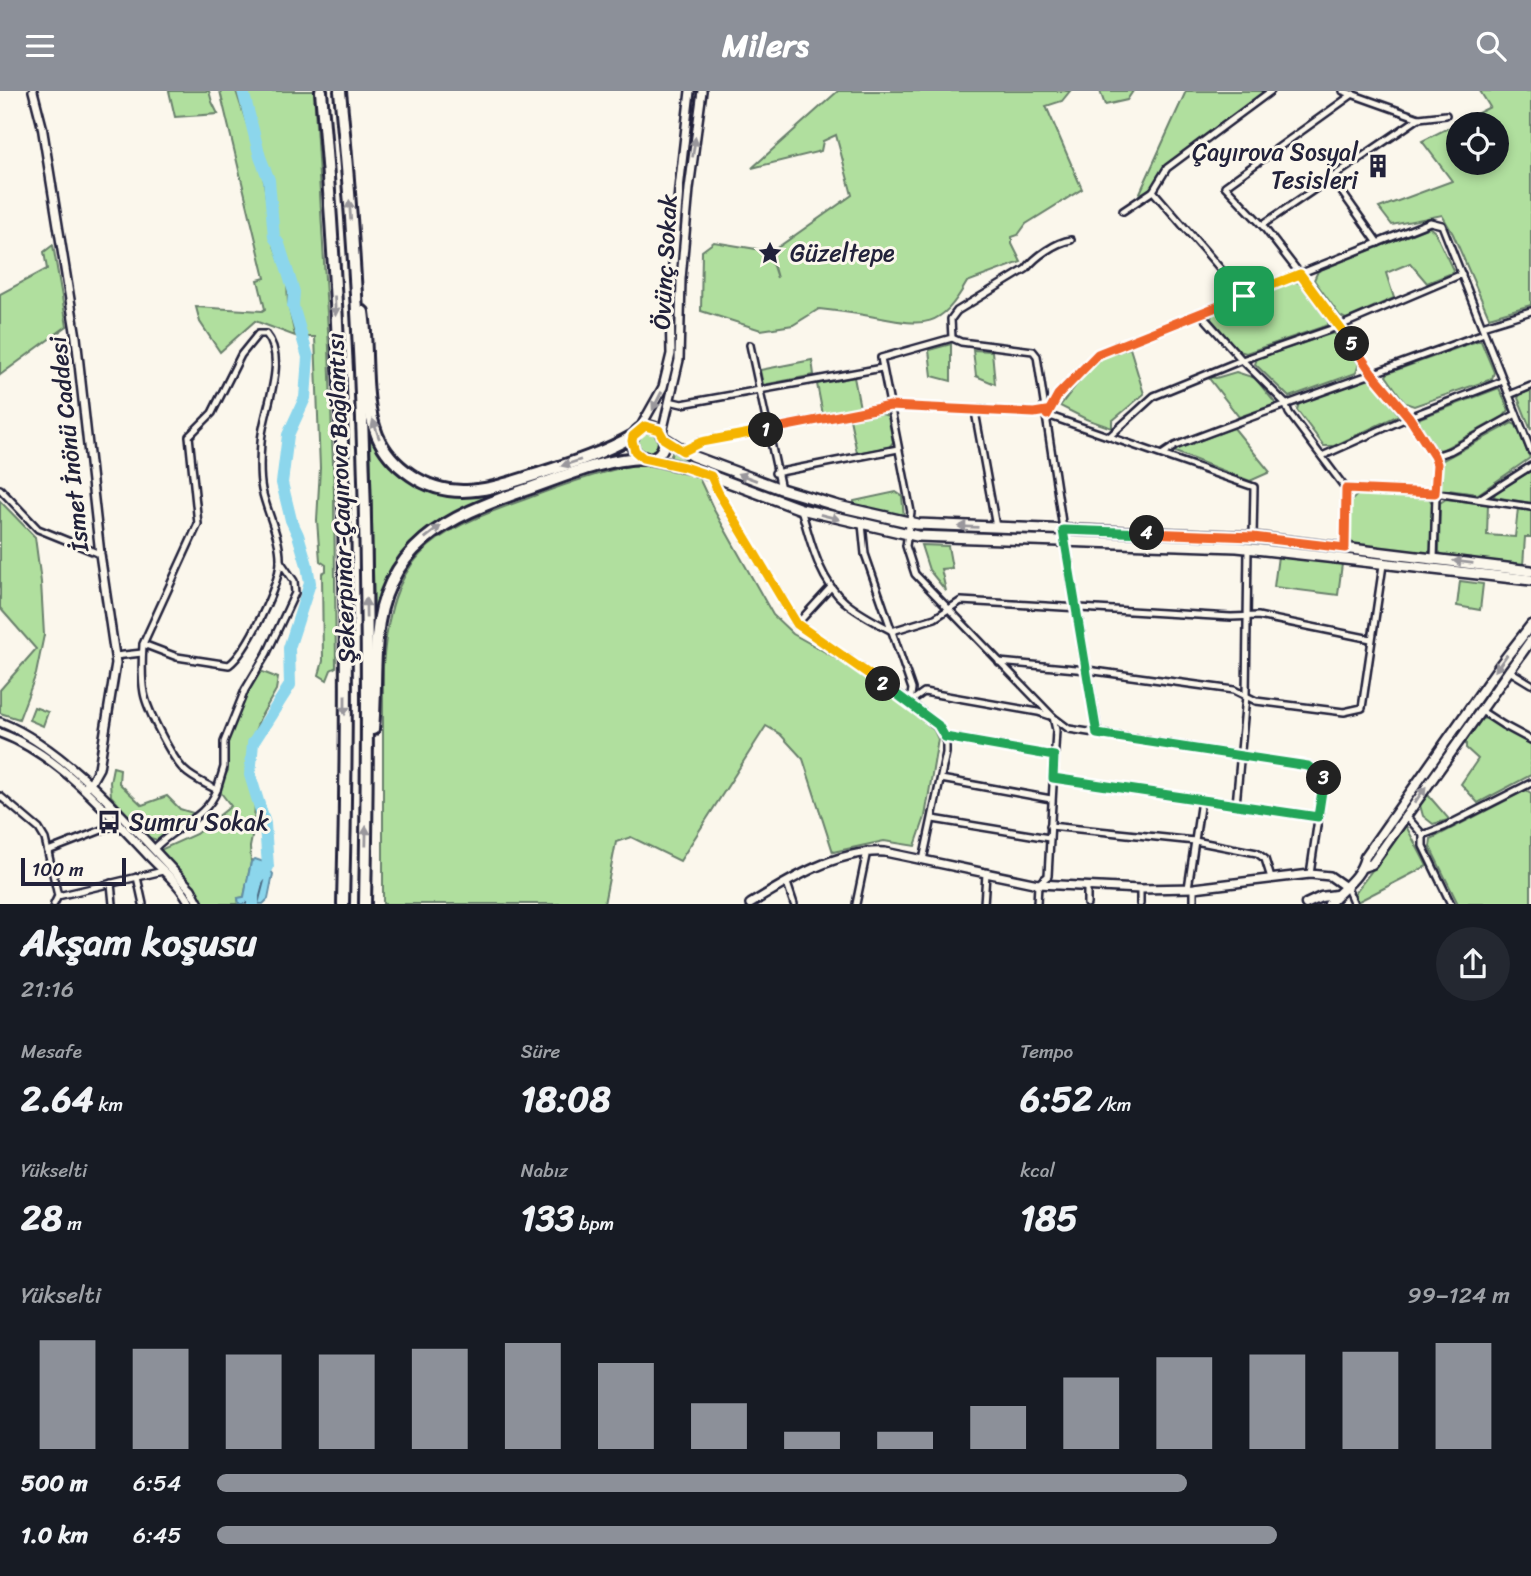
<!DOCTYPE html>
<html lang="tr">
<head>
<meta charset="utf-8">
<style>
  :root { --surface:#171b24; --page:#242831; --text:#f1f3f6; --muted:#9ea1a6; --accent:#8c9099 }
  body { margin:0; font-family:Sriracha,sans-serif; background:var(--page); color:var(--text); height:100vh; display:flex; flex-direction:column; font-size:26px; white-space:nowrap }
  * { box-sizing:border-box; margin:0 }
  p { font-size:23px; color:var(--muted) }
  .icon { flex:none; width:38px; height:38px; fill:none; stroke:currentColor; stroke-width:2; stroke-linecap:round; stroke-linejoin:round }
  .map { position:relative; height:813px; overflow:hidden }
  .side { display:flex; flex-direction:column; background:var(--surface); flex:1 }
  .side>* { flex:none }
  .buttons { position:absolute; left:1446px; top:21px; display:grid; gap:14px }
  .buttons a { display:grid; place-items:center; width:63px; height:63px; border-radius:50%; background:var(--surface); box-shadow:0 4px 10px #0003; font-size:35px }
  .scale { position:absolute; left:21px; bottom:18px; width:105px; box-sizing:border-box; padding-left:7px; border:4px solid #22223b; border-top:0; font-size:19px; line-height:24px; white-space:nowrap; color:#22223b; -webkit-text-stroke:5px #fbf7ec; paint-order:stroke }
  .pin { position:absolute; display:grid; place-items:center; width:60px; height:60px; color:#fff; margin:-30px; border-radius:14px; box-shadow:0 4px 10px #0006 }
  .km { position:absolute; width:35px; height:35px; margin:-18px; border-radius:50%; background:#222; color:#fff; font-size:19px; line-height:35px; text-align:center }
  .round { display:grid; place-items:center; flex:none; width:74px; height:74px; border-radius:37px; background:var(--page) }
  .overview { display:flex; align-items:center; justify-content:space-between; height:119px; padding:0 21px }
  h1 { font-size:38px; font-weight:800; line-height:52px }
  .metrics { display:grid; grid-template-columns:repeat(3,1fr); gap:10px; height:119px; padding:7px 21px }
  .metrics div { display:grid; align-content:center }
  .metrics b { font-size:35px; font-weight:800 }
  .metrics small { font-size:19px; font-weight:400 }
  .metrics p { font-size:19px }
  .chart { height:196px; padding:14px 21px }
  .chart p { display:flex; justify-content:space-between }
  .chart svg { width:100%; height:126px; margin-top:7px; stroke:var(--accent); stroke-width:6 }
  ul { padding:0 21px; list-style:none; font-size:23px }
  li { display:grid; grid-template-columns:112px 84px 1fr; align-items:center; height:52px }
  li i { height:18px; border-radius:9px; background:var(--accent) }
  header { display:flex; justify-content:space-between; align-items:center; height:91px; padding:0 21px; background:var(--accent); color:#fff; font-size:32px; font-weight:800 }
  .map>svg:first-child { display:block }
  .green { fill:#b0df9e; stroke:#69806c; stroke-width:2; fill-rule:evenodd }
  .water { fill:#8cd6ec; stroke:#628ea5; stroke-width:2 }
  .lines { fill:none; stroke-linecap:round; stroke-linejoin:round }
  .shore { stroke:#4c6a82; stroke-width:2 }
  .river { stroke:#8cd6ec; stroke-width:12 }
  .minor-casing { stroke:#22223b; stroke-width:10 }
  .tertiary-casing { stroke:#22223b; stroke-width:12 }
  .secondary-casing { stroke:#22223b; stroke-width:13 }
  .primary-casing { stroke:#22223b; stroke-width:14 }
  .motorway-casing { stroke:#22223b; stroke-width:16 }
  .minor { stroke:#fbf7ec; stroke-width:5 }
  .tertiary { stroke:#fbf7ec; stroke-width:7 }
  .secondary { stroke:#fbf7ec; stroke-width:8 }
  .primary { stroke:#fbf7ec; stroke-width:9 }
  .motorway { stroke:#fbf7ec; stroke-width:10 }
  .oneway { fill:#99979c }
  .split-1-casing { stroke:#fff; stroke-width:14 }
  .split-2-casing { stroke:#fff; stroke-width:14 }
  .split-3-casing { stroke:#fff; stroke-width:14 }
  .split-4-casing { stroke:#fff; stroke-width:14 }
  .split-5-casing { stroke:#fff; stroke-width:14 }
  .split-6-casing { stroke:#fff; stroke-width:14 }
  .split-1 { stroke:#f0652b; stroke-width:9 }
  .split-2 { stroke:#f5b400; stroke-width:9 }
  .split-3 { stroke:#22a559; stroke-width:9 }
  .split-4 { stroke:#22a559; stroke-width:9 }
  .split-5 { stroke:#f0652b; stroke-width:9 }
  .split-6 { stroke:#f5b400; stroke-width:9 }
  .labels { text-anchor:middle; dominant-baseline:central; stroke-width:6; stroke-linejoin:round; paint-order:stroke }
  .poi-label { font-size:24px; fill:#22223b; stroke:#fbf7ec; text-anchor:start }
  .street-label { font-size:24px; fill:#22223b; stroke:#fbf7ec }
</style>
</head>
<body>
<header><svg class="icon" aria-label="menu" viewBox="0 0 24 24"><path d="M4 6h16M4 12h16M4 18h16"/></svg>Milers<svg class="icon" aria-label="search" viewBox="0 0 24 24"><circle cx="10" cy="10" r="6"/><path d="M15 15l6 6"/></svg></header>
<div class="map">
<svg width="1531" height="813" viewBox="0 0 1531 813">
  <rect width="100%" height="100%" fill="#fbf7ec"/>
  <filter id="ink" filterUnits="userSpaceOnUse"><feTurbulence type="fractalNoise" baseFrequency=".0143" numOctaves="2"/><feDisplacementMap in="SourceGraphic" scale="14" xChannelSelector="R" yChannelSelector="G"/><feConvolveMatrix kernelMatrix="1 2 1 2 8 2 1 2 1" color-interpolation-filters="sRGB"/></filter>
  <g filter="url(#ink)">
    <g class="green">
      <path d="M169 0H209L212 11 218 23 175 26Z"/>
      <path d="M220 0H236L263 83 271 146 287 191 288 213 295 245 255 230 220 261 200 231 196 216 262 220 265 218 258 189 265 187Z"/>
      <path d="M245 0H314L329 256 334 403 336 576 331 579 327 589 319 584 323 570 322 482 326 480V474L320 470 317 429 320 377 315 246H304L297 222 296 197 278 144 273 89 259 52Z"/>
      <path d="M838 0H1070L1062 10 1046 15 1082 98 1026 133 1018 144 1012 146V153L1021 171 967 191C940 239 924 235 875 226 856 222 838 220 819 218L793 234 761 239 701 220 702 160 714 151 768 160 777 187 770 162 852 104 836 44 823 50 821 60 752 77Z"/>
      <path d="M1100 0H1133L1127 9 1105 14Z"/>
      <path d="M1186 0H1266L1163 77 1151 98 1142 105 1139 104Z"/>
      <path d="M1480 0H1531V214L1489 226 1453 143 1442 124 1392 134 1379 117 1452 90 1422 50 1490 16ZM1458 33H1496V72H1458Z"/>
      <path d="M1429 136 1435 141 1453 179 1452 182 1427 192 1410 172 1386 182 1394 207 1346 228 1340 225 1314 189 1318 180Z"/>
      <path d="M53 154 67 235 0 284V203L47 178 44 161Z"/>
      <path d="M1293 190 1300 192 1328 230V234L1246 262 1239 260 1211 228 1212 222Z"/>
      <path d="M1333 242 1339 245 1359 273 1356 282 1289 306 1255 273 1257 268Z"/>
      <path d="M1477 250H1481L1494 281 1492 288 1414 315 1405 312 1386 285 1388 282Z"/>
      <path d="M951 253V290L932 285 929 259Z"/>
      <path d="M1130 257 1144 303 1112 330V337L1086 328 1060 315 1087 280 1103 265Z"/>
      <path d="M973 259 992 260 995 293 976 285Z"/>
      <path d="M812 269 814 284 763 294 760 279Z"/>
      <path d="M1236 281 1255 287 1276 313 1239 326 1208 286 1216 287Z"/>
      <path d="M854 286 860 317 823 324 817 293Z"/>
      <path d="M1368 288 1373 289 1399 324 1334 355H1324L1297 319 1299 312Z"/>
      <path d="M1499 297 1509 319 1504 325 1442 359 1436 358 1418 331 1420 327Z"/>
      <path d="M1531 297V339L1518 307 1522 301Z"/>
      <path d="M880 322 888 325 893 351 889 356 857 362 850 328Z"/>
      <path d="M1512 332 1516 334 1530 367 1478 403 1440 398 1441 370Z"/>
      <path d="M1234 337 1270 381 1250 390 1175 361 1177 358Z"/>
      <path d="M370 340C390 392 441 414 494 402V404C424 431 400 452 374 523Z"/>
      <circle cx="648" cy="351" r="10"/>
      <path d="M673 358 686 367 806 411 901 435 899 438 789 410 692 373 670 368Z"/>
      <path d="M633 374C657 375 678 377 699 387L714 419 773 524 793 543 843 571 906 615 934 639 938 648 925 726 915 755 884 750 833 761 803 668 780 643 766 635 680 770 631 746 616 751 604 813H383V576C391 465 426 443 526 408 561 395 596 382 633 374Z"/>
      <path d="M1529 381H1531V412L1494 406 1495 401Z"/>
      <path d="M896 401 902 405 904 426 854 414V410Z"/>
      <path d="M1358 403 1429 407 1432 412 1431 459 1427 463 1354 454 1349 448V412Z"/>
      <path d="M1446 408 1488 413 1487 444 1515 446 1518 417 1531 420V446H1525L1523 475 1443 466 1439 460 1440 412Z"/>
      <path d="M0 410 35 446 41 491 44 544 36 583 19 628 0 622V599L36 558 0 517Z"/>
      <path d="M924 438 1052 443 1053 444 923 441Z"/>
      <path d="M1073 443 1246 450 1531 483V486L1256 453 1073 446Z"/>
      <path d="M921 454 948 455 952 477 941 478 946 500 929 479Z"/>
      <path d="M1278 465 1342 473 1338 504 1274 496Z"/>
      <path d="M1460 490 1483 493 1480 519 1457 515Z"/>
      <path d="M260 580 278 587 276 599 260 627 250 653V665L246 678 255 708 254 736 250 756 251 771 244 806 238 807 239 813H203L191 792 158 760 196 743 231 715 218 698 228 679 226 653 245 602Z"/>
      <path d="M34 616 48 621 43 635 29 629Z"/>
      <path d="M1487 627 1531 652V684L1478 712 1461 693 1478 668 1466 657V650L1482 628Z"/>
      <path d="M113 676 120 678 119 692 142 714 167 705 180 718 193 722 194 725 157 749 147 746 111 705 110 691Z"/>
      <path d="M1526 699 1531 702V813H1458L1430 756 1431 748Z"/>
      <path d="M1428 704 1448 727V729L1433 733 1423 725 1420 714Z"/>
      <path d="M1406 735 1427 775 1357 811 1354 803Z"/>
    </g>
    <path class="water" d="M255 768 264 771 273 783 268 808 263 813H239L238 807 244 806 251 771Z"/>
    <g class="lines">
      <path class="shore" d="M246 813 251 807 257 782 261 780 265 786 258 813"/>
      <path class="river" d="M243 0 260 66 269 89 274 146 279 153 294 201 293 215 308 266 305 307 288 344 282 392 291 429 298 444 307 474 310 492 289 557 290 594 253 652 250 684 265 733 268 776 253 794V813"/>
      <g class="minor-casing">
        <g id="minor">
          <path d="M1343 0 1419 27"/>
          <path d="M1353 3 1225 95 1262 134 1300 183 1372 282 1409 326 1435 365 1437 373 1434 468"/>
          <path d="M1332 87 1378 152"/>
          <path d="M1153 100 1244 205"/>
          <path d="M1123 120 1153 100 1167 77 1271 0"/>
          <path d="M1262 134 1419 27 1446 24"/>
          <path d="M1200 222 1242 269 1285 312 1289 322 1346 398 1345 457"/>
          <path d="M1482 235 1531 220"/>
          <path d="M952 247 961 251 1033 260 1037 265 1065 451 1098 643"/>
          <path d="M750 254 781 398"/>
          <path d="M1509 304 1531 295"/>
          <path d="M669 310 682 313 882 277"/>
          <path d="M979 319 976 326 996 436"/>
          <path d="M1047 324 1058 304 1098 263 1430 131 1442 134 1531 360"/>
          <path d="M1047 324 1254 396 1253 446"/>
          <path d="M1110 345 1154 305 1242 269 1340 235 1462 183"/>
          <path d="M683 360 701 351 890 315 1034 322 1046 320"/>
          <path d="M1163 363 1175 355C1277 315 1381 281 1484 242"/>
          <path d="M1322 365 1409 326 1503 290"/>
          <path d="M1435 365 1450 360 1516 323"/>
          <path d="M775 382 898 358"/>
          <path d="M711 385 718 402 797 533 910 611 938 634 946 651V662L923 769"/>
          <path d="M0 398 38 438 100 463"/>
          <path d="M1346 398 1435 402 1531 416"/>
          <path d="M1479 408 1531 375"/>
          <path d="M801 418C810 448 819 490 845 511 859 523 876 531 892 540L935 527 961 510 1231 526 1258 525 1371 548"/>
          <path d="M862 433 865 463 912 598 910 611"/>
          <path d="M797 533 831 496"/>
          <path d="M143 553 177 566 229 574C247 561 279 494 280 471 281 447 267 422 262 399 259 384 260 365 261 351 263 319 289 270 266 243H258L241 264 212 322 189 345 198 433 143 553C142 569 141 586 144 602 147 619 172 667 184 679 193 688 206 693 217 699 206 728 173 736 154 758"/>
          <path d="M115 565 142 562"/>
          <path d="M999 571 1087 579 1234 599 1256 610 1344 621 1362 617 1383 474"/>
          <path d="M1508 579 1531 593"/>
          <path d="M910 611 924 601 1038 621 1053 626 1069 638 1309 675 1324 687 1310 783"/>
          <path d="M1480 619 1503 634 1531 649"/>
          <path d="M945 646 1054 665"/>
          <path d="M1053 687 1318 726"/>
          <path d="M941 688 1051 708"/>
          <path d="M217 699 224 676V651L245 599 267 562 295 502 294 490 280 470"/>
          <path d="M0 705 39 738 45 748 58 805"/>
          <path d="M1236 714 1246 605 1248 458"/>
          <path d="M1405 724 1423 744V755L1451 813"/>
          <path d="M933 728 1049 747"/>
          <path d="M1050 735 1195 750 1257 762 1265 768 1271 787"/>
          <path d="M1423 744 1444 736 1531 692"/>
          <path d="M48 760 117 733"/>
          <path d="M137 786 143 813"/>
          <path d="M111 792 113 813"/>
          <path d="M787 792 794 813"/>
          <path d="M1188 797 1201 709"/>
          <path d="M1347 797 1354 813"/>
          <path d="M54 813 58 805 163 780"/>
          <path d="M856 813 867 760"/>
          <path d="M984 813 986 783"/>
          <path d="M1037 813 1038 793 1048 785 1056 639 1053 626 915 483 906 455 911 421 881 267 952 247 951 228 957 220 1026 178C1035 166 1056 151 1071 149"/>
          <path d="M1087 813V795"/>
          <path d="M1140 813V798"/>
          <path d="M1194 813V797"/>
        </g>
      </g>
      <g class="tertiary-casing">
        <g id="tertiary">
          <path d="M33 0 42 35 76 246 100 463 116 572 99 677 90 693 84 697"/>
          <path d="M640 337 663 296 671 263 670 212 679 98 690 0"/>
          <path d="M662 342 679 269 681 188 689 98 702 0"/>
          <path d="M0 631C71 659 138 744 191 798L199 813"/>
          <path d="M0 642C58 663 106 720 148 764 162 779 182 795 190 813"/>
          <path d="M750 813C789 789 838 758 885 761L1038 793 1140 798 1194 797 1310 783 1330 785 1347 797"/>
        </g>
      </g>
      <g class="secondary-casing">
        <g id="secondary">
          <path d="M1363 776 1372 773 1531 549"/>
          <path d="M1306 813 1321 806 1336 804"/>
          <path d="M1329 813C1342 797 1360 788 1365 766L1500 574 1531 534"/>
        </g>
      </g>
      <g class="primary-casing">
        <g id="primary">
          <circle cx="648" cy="351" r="16"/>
          <path d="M664 347 692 365 781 398 838 415 917 433 1253 446 1531 480"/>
          <path d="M649 368 696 379 801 418 917 445 1237 456 1531 489"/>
        </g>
      </g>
      <g class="motorway-casing">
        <g id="motorway">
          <path d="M321 0C345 270 350 543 343 813"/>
          <path d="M340 0C367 269 370 542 365 813"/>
          <path d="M363 221C369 261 362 306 377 344 384 361 396 374 411 384 454 414 499 395 544 381 575 371 605 361 633 345"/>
          <path d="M373 638C376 608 374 578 377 547 384 455 447 426 525 399 563 386 602 368 643 367"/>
        </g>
      </g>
      <use href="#minor" class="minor"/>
      <use href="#tertiary" class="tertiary"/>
      <use href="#secondary" class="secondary"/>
      <use href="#primary" class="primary"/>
      <use href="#motorway" class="motorway"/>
    </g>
    <defs><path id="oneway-solid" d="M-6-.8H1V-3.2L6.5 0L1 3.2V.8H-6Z" transform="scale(1.75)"/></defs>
    <g class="oneway">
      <use href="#oneway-solid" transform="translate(694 56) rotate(-82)"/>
      <use href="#oneway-solid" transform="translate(350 119) rotate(-94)"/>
      <use href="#oneway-solid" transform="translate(335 215) rotate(87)"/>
      <use href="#oneway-solid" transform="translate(657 310) rotate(117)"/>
      <use href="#oneway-solid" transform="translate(376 338) rotate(-109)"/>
      <use href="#oneway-solid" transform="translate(571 372) rotate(162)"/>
      <use href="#oneway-solid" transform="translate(747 386) rotate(-160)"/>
      <use href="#oneway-solid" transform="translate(830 426) rotate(15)"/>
      <use href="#oneway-solid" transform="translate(968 436) rotate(-178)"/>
      <use href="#oneway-solid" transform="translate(433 441) rotate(-38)"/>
      <use href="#oneway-solid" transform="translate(1463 471) rotate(-173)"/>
      <use href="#oneway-solid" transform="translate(366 517) rotate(-91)"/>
      <use href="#oneway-solid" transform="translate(1501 572) rotate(126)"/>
      <use href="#oneway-solid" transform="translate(345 614) rotate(90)"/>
      <use href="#oneway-solid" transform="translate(1420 704) rotate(-55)"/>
      <use href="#oneway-solid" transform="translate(366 745) rotate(-89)"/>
    </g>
  </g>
  <g class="lines" filter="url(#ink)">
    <g class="split-1-casing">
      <path id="split-1" d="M766 339 890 315 1034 322 1046 320 1047 324 1058 304 1098 263 1244 205"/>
    </g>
    <g class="split-2-casing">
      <path id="split-2" d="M766 339 701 351 683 360 664 348 659 339 645 335 633 345 632 350 635 360 643 367 684 376 711 385 718 401 797 533 883 593"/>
    </g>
    <g class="split-3-casing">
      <path id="split-3" d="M883 593 938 634 945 646 1054 665 1053 687 1318 726 1324 687"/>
    </g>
    <g class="split-4-casing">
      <path id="split-4" d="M1147 442 1063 439 1097 643 1308 675 1324 687"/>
    </g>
    <g class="split-5-casing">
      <path id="split-5" d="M1147 442 1253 446 1345 457 1346 398 1435 402 1437 373 1434 365 1409 326 1372 282 1352 253"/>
    </g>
    <g class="split-6-casing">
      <path id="split-6" d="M1244 205 1300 183 1352 253"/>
    </g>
    <use href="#split-1" class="split-1"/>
    <use href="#split-2" class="split-2"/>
    <use href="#split-3" class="split-3"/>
    <use href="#split-4" class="split-4"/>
    <use href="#split-5" class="split-5"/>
    <use href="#split-6" class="split-6"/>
  </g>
  <defs>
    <g id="building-bare" transform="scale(1.89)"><path d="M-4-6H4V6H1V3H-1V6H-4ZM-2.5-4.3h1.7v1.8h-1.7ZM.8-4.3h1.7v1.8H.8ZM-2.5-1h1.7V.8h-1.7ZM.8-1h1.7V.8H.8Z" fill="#22223b" stroke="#fbf7ec" stroke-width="2.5" paint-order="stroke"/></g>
    <g id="sight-bare" transform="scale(1.89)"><path d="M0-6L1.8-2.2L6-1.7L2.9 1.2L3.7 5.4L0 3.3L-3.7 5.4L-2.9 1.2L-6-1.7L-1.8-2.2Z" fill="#22223b" stroke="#fbf7ec" stroke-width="2.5" paint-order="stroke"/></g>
    <g id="bus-bare" transform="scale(1.89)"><path d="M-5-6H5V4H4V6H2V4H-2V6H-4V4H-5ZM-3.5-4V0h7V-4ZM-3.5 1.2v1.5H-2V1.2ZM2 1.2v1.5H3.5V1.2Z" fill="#22223b" stroke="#fbf7ec" stroke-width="2.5" paint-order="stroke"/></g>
  </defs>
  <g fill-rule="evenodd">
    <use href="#building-bare" x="1378" y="75"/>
    <use href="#sight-bare" x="770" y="162"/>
    <use href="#bus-bare" x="109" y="731"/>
  </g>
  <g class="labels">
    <g class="poi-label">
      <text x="1358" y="61" text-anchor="end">Çayırova Sosyal<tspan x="1358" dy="28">Tesisleri</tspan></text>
      <text x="790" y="162">Güzeltepe</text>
      <text x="129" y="731">Sumru Sokak</text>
    </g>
    <g class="street-label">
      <text transform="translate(665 171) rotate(-87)">Övünç Sokak</text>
      <text transform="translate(69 353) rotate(-96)">İsmet İnönü Caddesi</text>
      <text transform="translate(341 407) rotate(-92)">Şekerpınar-Çayırova Bağlantısı</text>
    </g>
  </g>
</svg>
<div class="buttons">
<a><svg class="icon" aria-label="locate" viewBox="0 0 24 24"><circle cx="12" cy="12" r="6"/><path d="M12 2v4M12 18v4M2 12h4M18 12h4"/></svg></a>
</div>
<div class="scale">100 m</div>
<div class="pin" style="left:1244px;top:205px;background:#1e9e55"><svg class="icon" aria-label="arrive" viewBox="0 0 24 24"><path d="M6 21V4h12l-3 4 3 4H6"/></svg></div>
<b class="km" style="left:766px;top:339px">1</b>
<b class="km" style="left:883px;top:593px">2</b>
<b class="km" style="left:1324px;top:687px">3</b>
<b class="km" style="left:1147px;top:442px">4</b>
<b class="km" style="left:1352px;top:253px">5</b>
</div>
<section class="side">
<div class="overview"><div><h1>Akşam koşusu</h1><p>21:16</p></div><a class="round"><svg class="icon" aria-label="share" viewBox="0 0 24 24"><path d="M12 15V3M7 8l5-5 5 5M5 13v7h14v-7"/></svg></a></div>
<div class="metrics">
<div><p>Mesafe</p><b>2.64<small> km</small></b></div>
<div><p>Süre</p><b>18:08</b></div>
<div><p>Tempo</p><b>6:52<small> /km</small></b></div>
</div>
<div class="metrics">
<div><p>Yükselti</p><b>28<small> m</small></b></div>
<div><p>Nabız</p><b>133<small> bpm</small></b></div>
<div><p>kcal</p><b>185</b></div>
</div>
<div class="chart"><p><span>Yükselti</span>99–124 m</p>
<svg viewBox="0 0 160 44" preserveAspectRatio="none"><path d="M5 44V6M15 44V9M25 44V11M35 44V11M45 44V9M55 44V7M65 44V14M75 44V28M85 44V38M95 44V38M105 44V29M115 44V19M125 44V12M135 44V11M145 44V10M155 44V7"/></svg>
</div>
<ul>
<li><b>500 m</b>6:54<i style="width:75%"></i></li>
<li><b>1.0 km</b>6:45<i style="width:82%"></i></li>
</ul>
</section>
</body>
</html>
